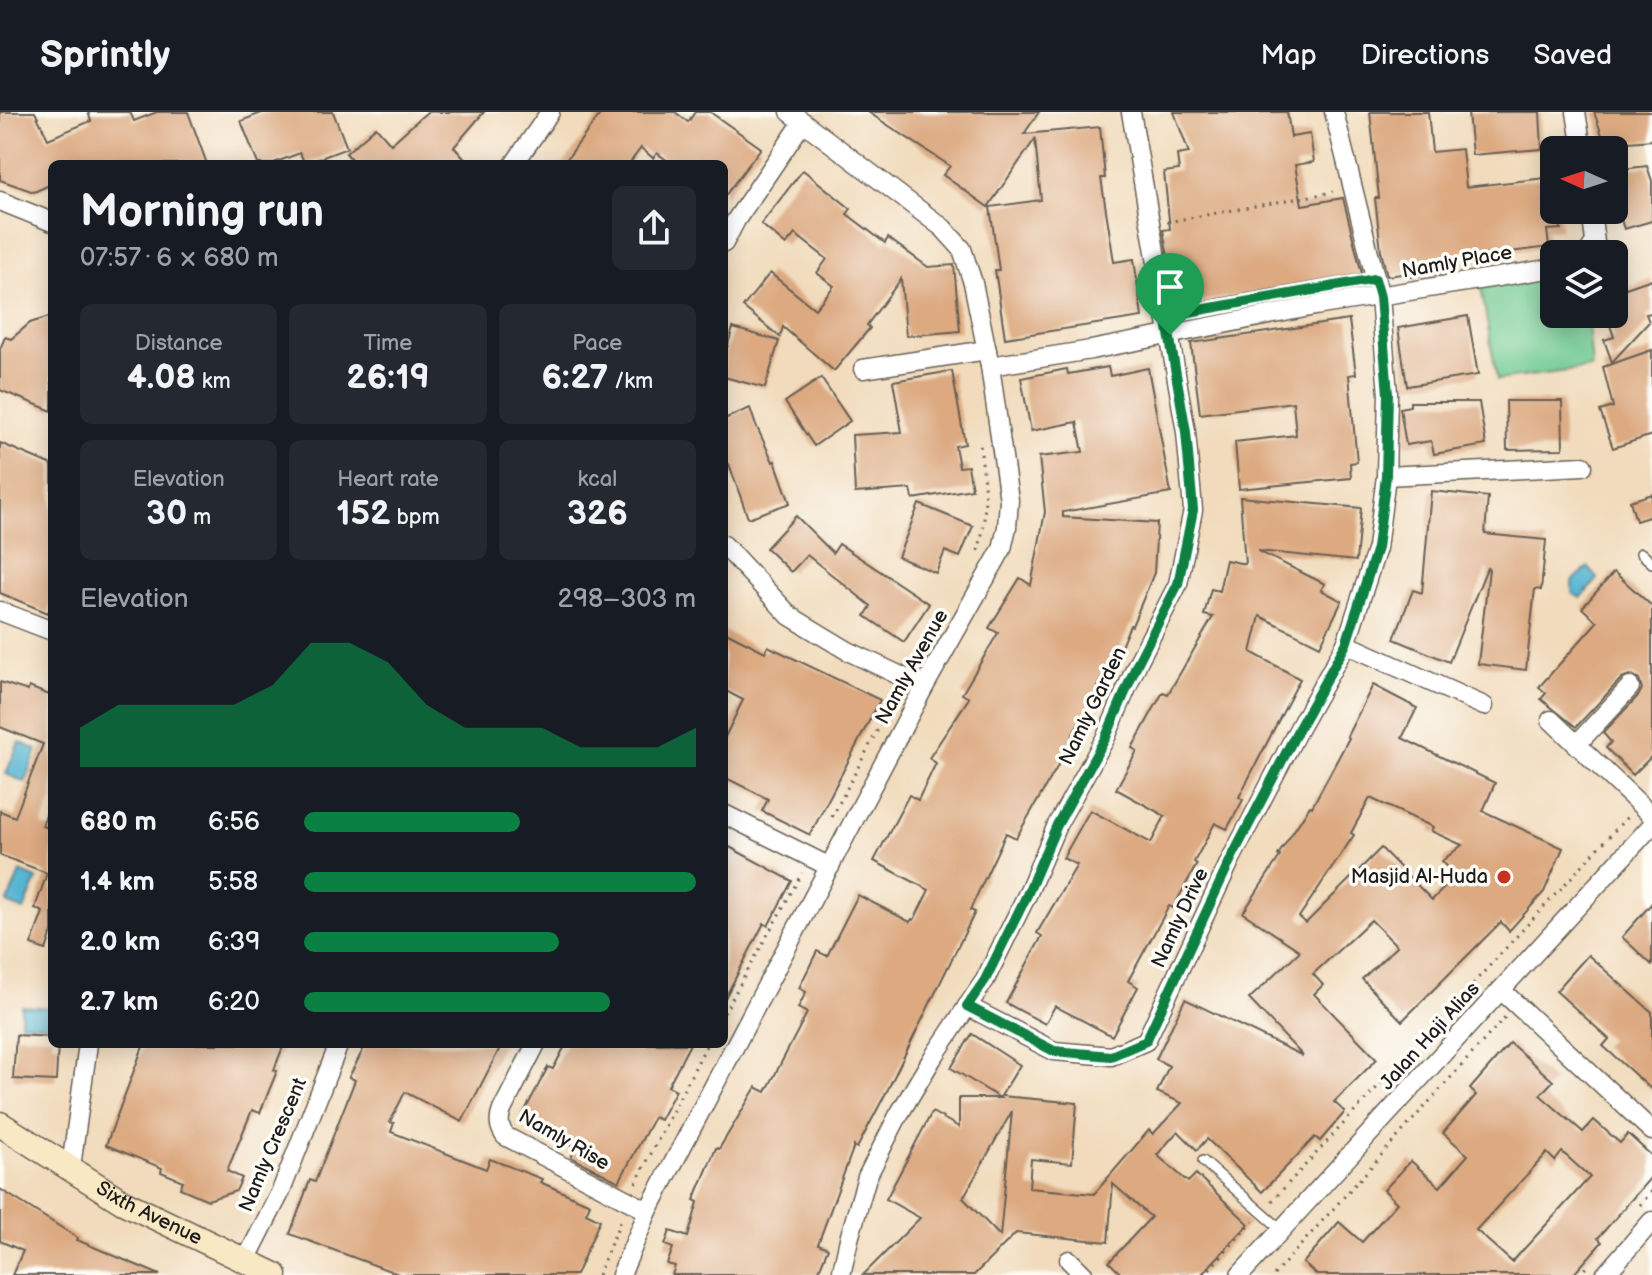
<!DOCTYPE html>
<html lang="en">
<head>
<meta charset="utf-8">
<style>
  :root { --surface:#171b24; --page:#242831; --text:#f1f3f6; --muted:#9ea1a6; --line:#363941; --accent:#0b8043 }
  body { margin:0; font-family:"Balsamiq Sans",sans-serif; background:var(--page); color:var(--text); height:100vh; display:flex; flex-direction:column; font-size:30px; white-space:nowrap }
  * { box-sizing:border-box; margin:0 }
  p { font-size:26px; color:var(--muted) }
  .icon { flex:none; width:44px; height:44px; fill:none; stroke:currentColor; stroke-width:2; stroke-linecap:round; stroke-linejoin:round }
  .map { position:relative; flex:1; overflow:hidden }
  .panel { position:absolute; left:48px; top:48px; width:680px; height:888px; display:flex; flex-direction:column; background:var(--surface); border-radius:12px; box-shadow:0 4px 20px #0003 }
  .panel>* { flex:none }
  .needle { width:52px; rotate:273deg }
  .tools { position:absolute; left:1540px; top:24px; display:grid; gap:16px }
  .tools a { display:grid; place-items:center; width:88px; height:88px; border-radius:12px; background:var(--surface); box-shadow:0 4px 20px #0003; font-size:40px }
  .pin { position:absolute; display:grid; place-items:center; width:68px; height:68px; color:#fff; margin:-82px -34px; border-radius:50% 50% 50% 0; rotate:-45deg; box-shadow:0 0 8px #0007 }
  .pin .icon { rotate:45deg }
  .round { display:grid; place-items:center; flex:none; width:84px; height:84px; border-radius:12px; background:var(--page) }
  .head { display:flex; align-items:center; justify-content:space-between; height:136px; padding:0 32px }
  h1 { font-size:44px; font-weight:600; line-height:60px }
  .stats { display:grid; grid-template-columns:repeat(3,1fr); gap:12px; height:136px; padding:8px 32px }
  .stats div { display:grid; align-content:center; border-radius:12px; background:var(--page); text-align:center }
  .stats b { font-size:34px; font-weight:600 }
  .stats small { font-size:22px; font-weight:400 }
  .stats p { font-size:22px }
  .chart { height:224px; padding:16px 32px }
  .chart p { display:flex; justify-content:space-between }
  .chart svg { width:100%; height:144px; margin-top:8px; fill:var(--accent); opacity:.7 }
  ul { padding:0 32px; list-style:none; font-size:26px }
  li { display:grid; grid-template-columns:128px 96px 1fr; align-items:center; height:60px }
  li i { height:20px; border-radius:10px; background:var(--accent) }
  header { display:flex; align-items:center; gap:48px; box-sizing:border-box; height:112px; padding:0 40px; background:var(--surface); border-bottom:2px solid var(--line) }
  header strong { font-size:38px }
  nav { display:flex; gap:44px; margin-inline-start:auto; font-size:28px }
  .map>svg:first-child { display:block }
  .green { fill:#6fc991; stroke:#467256; stroke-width:2 }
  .water { fill:#53b4d1; stroke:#386876; stroke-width:2 }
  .building { fill:#dca980; fill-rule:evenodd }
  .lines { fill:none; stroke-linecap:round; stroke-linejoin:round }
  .service-casing { stroke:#675f54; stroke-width:12 }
  .minor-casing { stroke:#675f54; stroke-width:21 }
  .secondary-casing { stroke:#675f54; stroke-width:27 }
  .path { stroke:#675f54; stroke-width:3; stroke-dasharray:2 6; stroke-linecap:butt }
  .service { stroke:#fff; stroke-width:9 }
  .minor { stroke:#fff; stroke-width:18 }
  .secondary { stroke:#f8e8c3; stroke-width:24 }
  .route-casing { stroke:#fff; stroke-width:16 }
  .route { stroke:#0b8043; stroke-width:10 }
  .poi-dot { fill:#c8321e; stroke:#fdfcf7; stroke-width:3 }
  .labels { text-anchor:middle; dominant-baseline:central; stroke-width:7; stroke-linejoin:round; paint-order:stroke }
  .street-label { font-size:20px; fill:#1c1c1c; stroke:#fdfcf7 }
  .poi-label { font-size:20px; fill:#1c1c1c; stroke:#fdfcf7; text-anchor:end }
</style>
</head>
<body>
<header>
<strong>Sprintly</strong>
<nav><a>Map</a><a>Directions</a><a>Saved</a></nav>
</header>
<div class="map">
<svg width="1652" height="1163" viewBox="0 0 1652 1163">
  <rect width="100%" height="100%" fill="#fdfcf7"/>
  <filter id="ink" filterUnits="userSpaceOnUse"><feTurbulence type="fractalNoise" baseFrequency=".0125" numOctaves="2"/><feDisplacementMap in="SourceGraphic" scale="16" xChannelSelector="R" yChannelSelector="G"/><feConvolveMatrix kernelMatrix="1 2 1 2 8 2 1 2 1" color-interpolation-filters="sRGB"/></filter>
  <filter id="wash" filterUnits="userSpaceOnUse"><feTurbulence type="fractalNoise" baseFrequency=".006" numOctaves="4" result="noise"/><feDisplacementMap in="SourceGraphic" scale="32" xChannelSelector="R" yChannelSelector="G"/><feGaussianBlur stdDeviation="1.8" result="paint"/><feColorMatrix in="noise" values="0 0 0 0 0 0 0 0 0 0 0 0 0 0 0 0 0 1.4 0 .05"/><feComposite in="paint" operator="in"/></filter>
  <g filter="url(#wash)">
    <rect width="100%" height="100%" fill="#f1dbbc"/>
    <path class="green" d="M1554 156V202H1587L1592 256 1497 268 1480 169Z"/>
    <g class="water">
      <path d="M1588 455 1598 467 1581 486 1572 481V470Z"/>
      <path d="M19 630 37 638 25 670 6 662Z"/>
      <path d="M20 760 37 767 24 798 7 791Z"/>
      <path d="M21 894 52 896V913L21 911Z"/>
    </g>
    <g id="blocks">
      <g class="building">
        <path d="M0 0H35L48 27 91 9 88 0H130L134 9 157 0H188L207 52H52V72L34 80 0 68Z"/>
        <path d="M264 0H333L347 36 305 52 300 41 271 52H258L241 9Z"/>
        <path d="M427 0H484L454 35 469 52H355L346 41 376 15 391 32Z"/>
        <path d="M602 0H675L688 10 695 0H710L761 36 724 85V52H672L657 41 653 46 641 36 629 52H563Z"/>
        <path d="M868 0H1039L1024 22 1100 15 1105 66H1101L1114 150 1134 147 1142 205 1005 226 995 158H999L990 95 1041 88 1035 27 988 95 943 63 950 54Z"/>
        <path d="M1174 0H1287L1291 25 1310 22 1314 50 1295 53 1302 93 1343 86 1362 162 1177 194 1163 118 1170 117 1164 60 1179 58 1177 43 1189 41Z"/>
        <path d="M1370 0H1428L1432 40 1462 37 1466 75 1554 65V98H1559L1561 117 1547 118 1549 135 1480 144V147L1444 151 1445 161 1410 165 1409 161 1387 164 1381 139 1375 86H1379Z"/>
        <path d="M1468 0H1540L1542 37 1472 43Z"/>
        <path d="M1594 0H1652V28L1605 32Z"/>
        <path d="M1647 54 1652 69V109L1624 117 1614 85V58Z"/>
        <path d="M803 58 851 97 847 102 885 131 888 126 928 155 954 153 960 219 906 224 901 167 867 213 870 216 834 259 783 215 780 225 743 195 770 161 815 197 834 174 817 161 827 147 795 122 786 133 761 112Z"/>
        <path d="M1652 167V201L1646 202 1649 210 1612 250 1604 228 1614 225 1607 204 1614 202V180Z"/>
        <path d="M52 204V299L0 278V237L5 225 11 227 30 211Z"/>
        <path d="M1468 204 1478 263 1407 274 1398 216Z"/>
        <path d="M1349 208 1356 262 1349 263 1357 350 1350 351 1351 366 1239 377 1235 330 1296 323 1293 290 1200 302 1191 231Z"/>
        <path d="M733 216 779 229 765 276 724 265V246Z"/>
        <path d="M1652 238V323L1613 336 1600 299 1613 295 1603 255Z"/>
        <path d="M1108 255 1110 264 1148 256 1171 381 1063 400V405L1157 411 1154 461 1132 514 1130 513 1114 551 1109 549 1086 605 1082 604 1056 657 1016 726 1006 721 970 798 975 800 888 977 857 1036 854 1034 818 1132 828 1136 817 1163H672L675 1154 667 1152 673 1136 665 1133 670 1119 688 1125 698 1090 694 1088 716 1036 719 1037 756 975 766 980 807 901 798 896 806 880 799 876 817 839 827 844 858 783 910 810 912 807 914 808 929 778 874 749 909 683 918 688 936 651 929 646 969 586 962 582 998 521 989 516 1020 466 1031 473 1045 400 1039 345 1083 340 1077 310 1031 319 1021 266 1067 257 1068 262Z"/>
        <path d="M952 259 965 332 955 334 959 355 968 354 972 377 913 387 911 377 855 381 852 323 902 320 893 269Z"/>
        <path d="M821 266 850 309 814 334 785 290Z"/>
        <path d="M1506 289H1562L1563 337 1507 338Z"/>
        <path d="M1410 290H1479L1486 333 1434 342 1431 329 1406 333 1400 296 1410 294Z"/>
        <path d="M750 296 755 311 773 350 775 349 790 391 748 406 729 352 724 354V307Z"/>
        <path d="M0 331 52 353V490L48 501 0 481Z"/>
        <path d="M1431 379 1488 385 1485 422 1546 428 1541 478 1535 477 1526 558 1478 552 1489 457 1487 456 1449 550 1394 527 1413 478 1422 481Z"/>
        <path d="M1652 382V404L1636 409 1630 389Z"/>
        <path d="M1240 385 1361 396 1356 449 1258 439 1325 472 1321 478 1342 489 1320 534 1260 504 1251 540 1300 567 1239 685 1243 688 1227 717 1215 711 1194 750 1197 752 1173 796 1169 794 1128 869 1138 875 1112 924 1055 894 1045 912 1006 891 1042 824 1037 821 1077 753 1063 746 1090 698 1151 731 1165 704 1116 677 1137 639 1132 636 1163 580 1168 582 1213 505 1204 503 1211 477 1219 479 1226 448 1245 452Z"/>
        <path d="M919 392 973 414 960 445 945 439 936 461 898 445Z"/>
        <path d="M796 404 833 441 839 432 929 492 904 530 865 504 871 494 807 443 791 460 766 436Z"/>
        <path d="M1614 460 1652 494V644L1633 663 1606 636 1611 630 1603 621 1639 583 1642 577 1639 567 1632 563 1622 566 1576 615 1541 587 1546 581 1539 575 1597 510 1582 496Z"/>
        <path d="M724 519 765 540 768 534 880 588 810 723 762 699 768 687 724 665V627L743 588 724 578Z"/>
        <path d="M0 570 28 579 29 575 52 584V687L42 714 52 717V820L46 838 31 833 43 800 35 796 47 761 0 743V699L15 705 43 632 0 615Z"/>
        <path d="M1373 573 1417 596 1402 626 1495 671 1483 699 1563 736 1544 780 1509 819 1501 810 1402 909 1362 867 1397 834 1371 808 1313 862 1323 873 1314 882 1377 947 1334 990 1345 1000 1320 1029 1315 1025 1262 1080 1207 1027 1197 1038 1178 1019 1157 1043 1188 1070 1196 1062 1249 1112 1201 1163H1122L1109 1150 1151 1105 1113 1072 1108 1130 1016 1121 974 1163H863L920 1106 886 1087 932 1000 959 1015V986H1000L951 956 972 922 1020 953 1001 984 1077 991 1072 1051 1031 1047 1029 1076 1094 1082 1149 1018 1153 1022 1182 991 1157 980 1169 954 1156 947 1185 887 1303 944 1249 887 1300 839 1243 801 1280 744 1278 743 1310 694 1312 695 1349 626 1347 624ZM1370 686 1433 715 1431 719 1462 733 1442 749 1456 764 1432 788 1381 736 1306 811 1299 805 1354 723 1351 721ZM1012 999 1000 1124 963 1086Z"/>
        <path d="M724 732 792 769 768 814 764 811 724 888Z"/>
        <path d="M1652 791V853L1622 825Z"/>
        <path d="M1588 843 1652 900V978L1603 934 1609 927 1556 879Z"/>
        <path d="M16 923 52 925V932H58L56 969 13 967Z"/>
        <path d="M1510 931 1553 969 1540 983 1583 1020 1594 1008 1620 1031 1628 1022 1652 1044V1064L1598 1126 1602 1130 1573 1163H1317L1303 1151 1339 1110 1362 1130 1397 1091 1384 1078 1411 1049 1440 1075 1468 1043 1443 1021 1476 983 1470 977ZM1562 1040 1590 1065 1512 1150 1476 1118 1547 1041 1555 1049Z"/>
        <path d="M144 932H284L274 958 277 959 260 1001 252 998 227 1059 242 1066 236 1079 208 1088 180 1076 183 1069 161 1060 162 1056 106 1033Z"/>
        <path d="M366 932H502L462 1010 405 980 390 1010 394 1011 391 1020 486 1057 490 1047 542 1067 540 1070 590 1092 586 1101 600 1108 576 1163H401L290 1122 310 1068 315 1070 355 968 349 965Z"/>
        <path d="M566 932H690L668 974 676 978 660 1008 654 1005 619 1070 571 1045 576 1035 521 1006 548 955 553 957Z"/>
        <path d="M0 1077 78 1126 77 1128 160 1163H12L23 1139 0 1129Z"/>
      </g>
    </g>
  </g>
  <g filter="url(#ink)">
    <use href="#blocks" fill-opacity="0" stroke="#675f54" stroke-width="2"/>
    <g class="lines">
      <g class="service-casing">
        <g id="service">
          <path d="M1166 204 1375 167"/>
          <path d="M1641 441 1652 451"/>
          <path d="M1203 1049 1282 1118"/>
        </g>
      </g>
      <g class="minor-casing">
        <g id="minor">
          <path d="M1576 0 1582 38"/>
          <path d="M514 52 550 0"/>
          <path d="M0 89 52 110"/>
          <path d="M724 131 736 108 803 10"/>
          <path d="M1587 142 1595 130 1591 98"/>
          <path d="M990 254 1091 238 1315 194 1554 156"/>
          <path d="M863 257 987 238"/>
          <path d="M1386 364 1583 354"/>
          <path d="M724 433 790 504 848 539 924 575"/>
          <path d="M0 499 52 519"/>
          <path d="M1346 532 1484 594"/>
          <path d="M1551 608 1652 704"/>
          <path d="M1577 632 1630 575"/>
          <path d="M724 702 830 755"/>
          <path d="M1501 878 1652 1019"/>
          <path d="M967 894 1054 939 1111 944 1146 929 1231 747 1299 616 1346 532 1377 436 1386 364 1388 282 1380 185 1334 0"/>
          <path d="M536 932 502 998C498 1008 499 1015 505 1024L648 1099"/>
          <path d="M71 1055 88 932"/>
          <path d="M1069 1148 1084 1163"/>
          <path d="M245 1150 281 1079 339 932"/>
          <path d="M621 1163 648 1099 924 575 1002 437 1007 415 1009 388 990 254 973 171 962 137 943 116 790 0"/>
          <path d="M841 1163 849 1127 867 1065 898 1004 932 947 985 868 1027 783 1057 713 1106 625 1138 550 1178 472 1193 398 1186 320 1131 0"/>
          <path d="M1240 1163 1652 713"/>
          <path d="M1605 1163 1652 1109"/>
        </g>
      </g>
      <g class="secondary-casing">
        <g id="secondary">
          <path id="s1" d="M0 1012 123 1090 275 1163"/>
        </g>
      </g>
      <g class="path">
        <path d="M1167 110 1333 80"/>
        <path d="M978 439C989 403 984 369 980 332"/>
        <path d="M914 550 944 497"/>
        <path d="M832 705 897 581"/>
        <path d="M724 901 802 761"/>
        <path d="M636 1071 707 932"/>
        <path d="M1272 1089 1628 704"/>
        <path d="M1640 1093 1652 1079"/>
        <path d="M598 1163 621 1107"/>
        <path d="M1204 1163 1253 1109"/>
        <path d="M1274 1163 1505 905"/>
        <path d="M1580 1163 1588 1154"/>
      </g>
      <use href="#service" class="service"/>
      <use href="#minor" class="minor"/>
      <use href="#secondary" class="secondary"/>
    </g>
  </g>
  <g class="lines" filter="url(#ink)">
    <g class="route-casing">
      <path id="route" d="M1375 167 1380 185 1388 282 1386 364 1377 436 1346 532 1299 616 1231 747 1146 929 1111 944 1054 939 967 894 985 868 1027 783 1057 713 1106 625 1138 550 1178 472 1193 398 1186 320 1166 204Z"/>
    </g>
    <use href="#route" class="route"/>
  </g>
  <circle class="poi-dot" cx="1504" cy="765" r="8"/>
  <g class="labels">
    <g class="street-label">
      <text transform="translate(1457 150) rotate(-10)">Namly Place</text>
      <text transform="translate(912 555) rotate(-61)">Namly Avenue</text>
      <text transform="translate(1093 594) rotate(-64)">Namly Garden</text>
      <text transform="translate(1180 806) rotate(-65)">Namly Drive</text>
      <text transform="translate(1430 924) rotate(-48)">Jalan Haji Alias</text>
      <text transform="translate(564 1028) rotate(30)">Namly Rise</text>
      <text transform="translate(273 1033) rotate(-67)">Namly Crescent</text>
      <text stroke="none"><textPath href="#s1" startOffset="174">Sixth Avenue</textPath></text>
    </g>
    <g class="poi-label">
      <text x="1488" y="765">Masjid Al-Huda</text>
    </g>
  </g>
</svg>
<div class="tools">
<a><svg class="needle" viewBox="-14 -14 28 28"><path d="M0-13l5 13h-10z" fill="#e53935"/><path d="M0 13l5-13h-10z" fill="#9ea1a6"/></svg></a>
<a><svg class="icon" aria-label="layers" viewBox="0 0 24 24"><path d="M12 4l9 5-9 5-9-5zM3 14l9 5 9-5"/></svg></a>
</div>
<div class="pin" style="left:1170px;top:223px;background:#1e9e55"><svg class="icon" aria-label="arrive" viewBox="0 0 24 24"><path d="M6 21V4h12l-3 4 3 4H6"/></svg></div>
<section class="panel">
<div class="head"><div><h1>Morning run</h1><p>07:57 · 6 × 680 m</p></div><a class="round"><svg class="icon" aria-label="share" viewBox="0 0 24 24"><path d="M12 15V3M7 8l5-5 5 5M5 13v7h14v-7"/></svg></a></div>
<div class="stats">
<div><p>Distance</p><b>4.08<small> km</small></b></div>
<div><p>Time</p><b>26:19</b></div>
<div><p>Pace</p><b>6:27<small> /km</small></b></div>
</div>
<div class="stats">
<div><p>Elevation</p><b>30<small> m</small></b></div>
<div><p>Heart rate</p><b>152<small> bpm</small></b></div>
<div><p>kcal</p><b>326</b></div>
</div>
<div class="chart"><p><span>Elevation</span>298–303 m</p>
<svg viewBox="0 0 160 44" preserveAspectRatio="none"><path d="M0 44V32L10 25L20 25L30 25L40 25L50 19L60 6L70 6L80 12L90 25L100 32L110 32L120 32L130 38L140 38L150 38L160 32V44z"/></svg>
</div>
<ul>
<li><b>680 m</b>6:56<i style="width:55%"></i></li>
<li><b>1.4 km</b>5:58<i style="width:100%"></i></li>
<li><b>2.0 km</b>6:39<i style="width:65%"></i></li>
<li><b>2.7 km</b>6:20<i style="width:78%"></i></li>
</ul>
</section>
</div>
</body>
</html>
